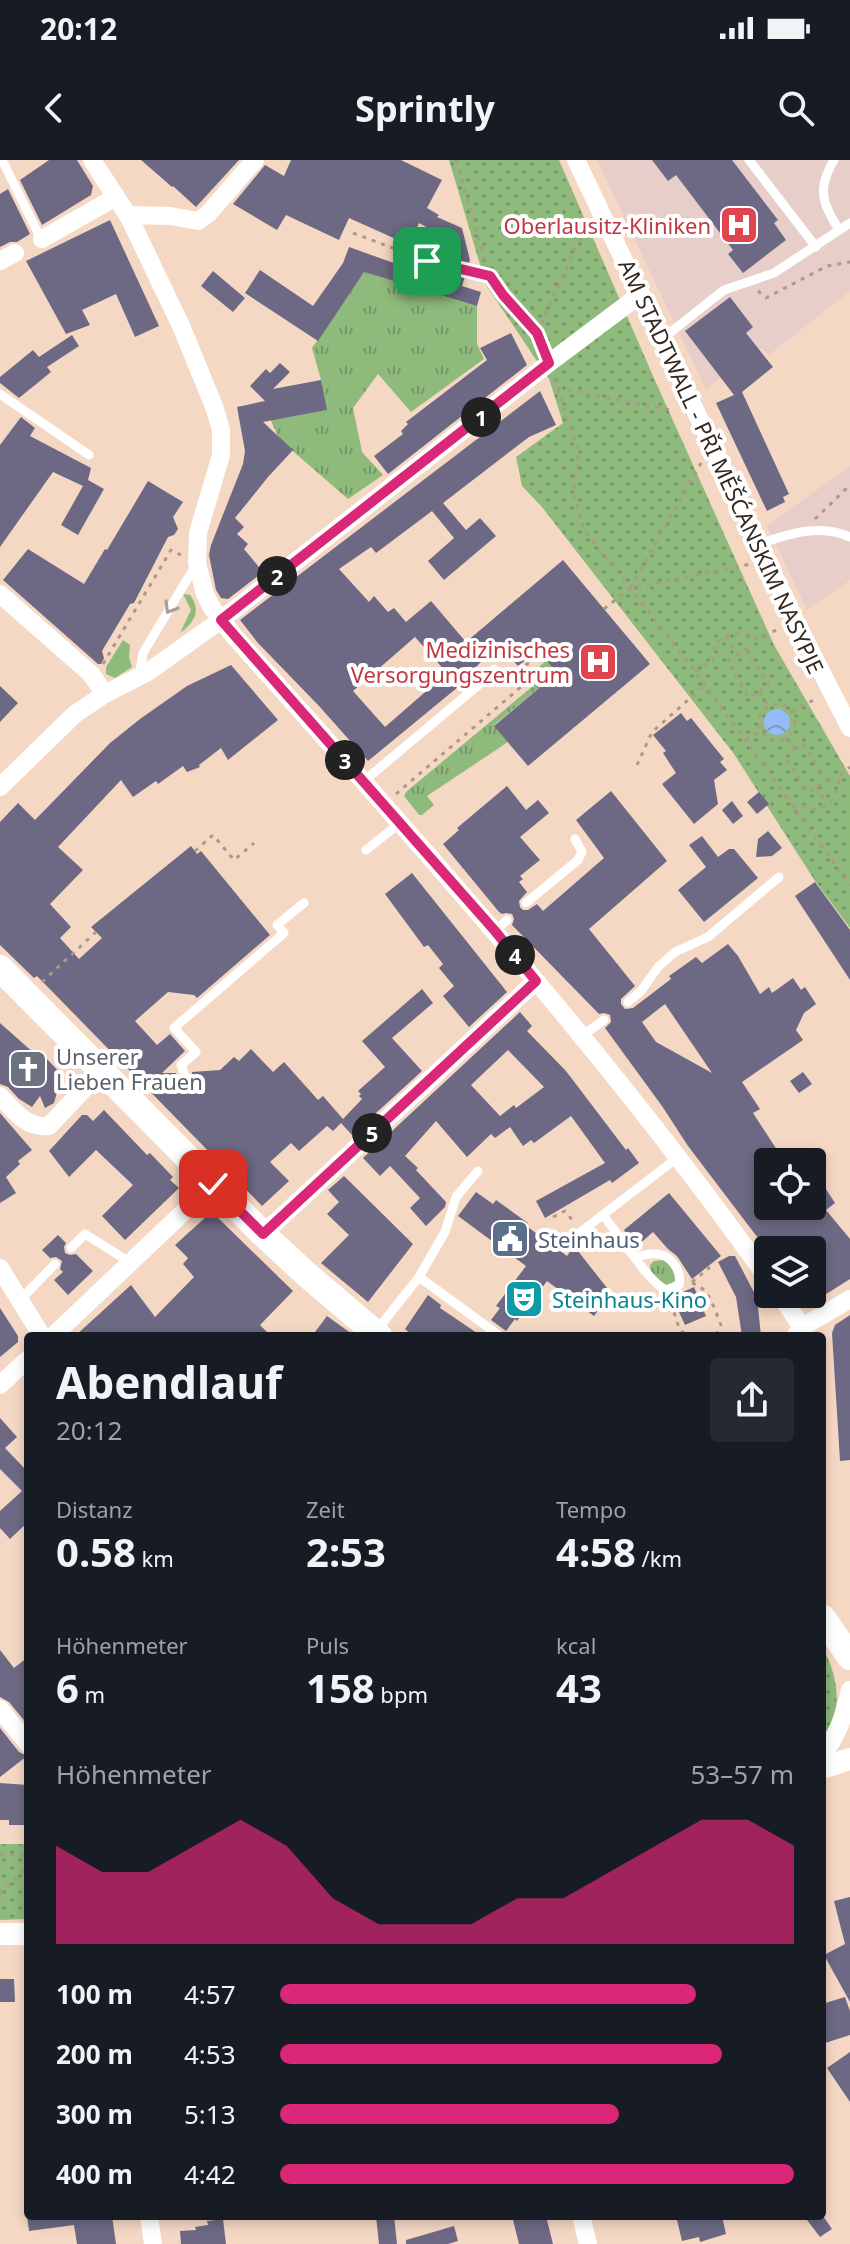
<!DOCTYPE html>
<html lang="de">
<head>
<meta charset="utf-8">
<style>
  :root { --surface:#171b24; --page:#242831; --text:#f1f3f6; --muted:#9ea1a6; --accent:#db2777 }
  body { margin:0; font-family:"Noto Sans",sans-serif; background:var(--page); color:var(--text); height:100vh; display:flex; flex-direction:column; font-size:30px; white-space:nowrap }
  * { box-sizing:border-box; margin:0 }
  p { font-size:26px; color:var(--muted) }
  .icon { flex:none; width:44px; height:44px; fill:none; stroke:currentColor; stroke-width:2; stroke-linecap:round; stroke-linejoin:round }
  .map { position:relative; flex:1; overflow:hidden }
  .drawer { position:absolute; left:24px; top:1172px; width:802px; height:888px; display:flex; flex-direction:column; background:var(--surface); border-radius:8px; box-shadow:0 4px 12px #0003 }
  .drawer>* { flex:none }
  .tools { position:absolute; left:754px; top:988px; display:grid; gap:16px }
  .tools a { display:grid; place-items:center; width:72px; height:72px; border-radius:8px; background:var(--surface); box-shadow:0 4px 12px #0003; font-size:40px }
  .pin { position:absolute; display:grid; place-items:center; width:68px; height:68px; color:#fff; margin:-34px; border-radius:16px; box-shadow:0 4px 12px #0006 }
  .km { position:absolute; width:40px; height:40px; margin:-20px; border-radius:50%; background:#222; color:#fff; font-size:22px; line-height:40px; text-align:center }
  .round { display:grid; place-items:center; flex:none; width:84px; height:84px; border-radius:8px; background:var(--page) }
  .head { display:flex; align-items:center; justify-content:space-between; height:136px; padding:0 32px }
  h1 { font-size:44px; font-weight:700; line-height:60px }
  .stats { display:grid; grid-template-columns:repeat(3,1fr); gap:12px; height:136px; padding:8px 32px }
  .stats div { display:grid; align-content:center }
  .stats b { font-size:40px; font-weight:700 }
  .stats small { font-size:22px; font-weight:400 }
  .stats p { font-size:22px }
  .chart { height:224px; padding:16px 32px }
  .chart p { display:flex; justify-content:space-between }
  .chart svg { width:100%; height:144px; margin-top:8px; fill:var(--accent); opacity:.7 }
  ul { padding:0 32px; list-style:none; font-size:26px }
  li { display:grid; grid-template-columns:128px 96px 1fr; align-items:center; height:60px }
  li i { height:20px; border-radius:10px; background:var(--accent) }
  .status { display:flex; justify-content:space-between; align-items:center; height:56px; padding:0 40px; background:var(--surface); direction:ltr }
  .status svg { height:22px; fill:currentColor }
  header { display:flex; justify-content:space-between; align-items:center; height:104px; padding:0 32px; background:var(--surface); font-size:36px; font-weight:700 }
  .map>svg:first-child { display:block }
  .medical { fill:#e8cec8 }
  .grass { fill:url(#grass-tufts) }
  .park { fill:url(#park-dots) }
  .garden { fill:#8eba7c }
  .water { fill:url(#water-waves) }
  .building { fill:#6d6984; fill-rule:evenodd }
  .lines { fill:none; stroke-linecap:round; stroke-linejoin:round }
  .path { stroke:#ae9888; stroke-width:3; stroke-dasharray:4 6; stroke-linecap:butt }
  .service { stroke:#fff; stroke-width:9 }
  .minor { stroke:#fff; stroke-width:18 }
  .tertiary { stroke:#fff; stroke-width:22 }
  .secondary { stroke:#fff; stroke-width:26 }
  .oneway { stroke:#a49f9b }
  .route-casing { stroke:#fff; stroke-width:16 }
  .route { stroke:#db2777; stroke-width:10 }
  .labels { text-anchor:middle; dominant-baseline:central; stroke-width:8; stroke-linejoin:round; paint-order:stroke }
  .health-label { font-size:22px; fill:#be3a42; stroke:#fff; text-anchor:end }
  .street-label { font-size:22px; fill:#342921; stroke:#fff }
  .worship-label { font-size:22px; fill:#5b616d; stroke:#fff; text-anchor:start }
  .service-label { font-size:22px; fill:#4e5e75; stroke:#fff; text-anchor:start }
  .culture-label { font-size:22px; fill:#0d838f; stroke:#fff; text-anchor:start }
</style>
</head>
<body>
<div class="status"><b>20:12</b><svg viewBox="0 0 49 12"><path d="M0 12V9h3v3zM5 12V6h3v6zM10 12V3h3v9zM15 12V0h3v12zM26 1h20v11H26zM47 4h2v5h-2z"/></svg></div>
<header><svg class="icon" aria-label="back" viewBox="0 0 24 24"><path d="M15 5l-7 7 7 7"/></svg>Sprintly<svg class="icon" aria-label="search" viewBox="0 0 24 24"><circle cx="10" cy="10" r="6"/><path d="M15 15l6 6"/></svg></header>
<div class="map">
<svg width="850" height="2084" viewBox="0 0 850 2084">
  <defs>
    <pattern id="grass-tufts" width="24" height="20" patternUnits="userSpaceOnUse" patternTransform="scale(2)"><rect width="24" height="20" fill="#8eba7c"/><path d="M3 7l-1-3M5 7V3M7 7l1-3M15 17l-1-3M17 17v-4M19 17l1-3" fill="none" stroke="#759765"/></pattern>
    <pattern id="park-dots" width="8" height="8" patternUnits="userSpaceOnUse" patternTransform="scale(2)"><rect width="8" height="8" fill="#8eba7c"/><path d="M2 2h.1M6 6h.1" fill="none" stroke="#759765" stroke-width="1.8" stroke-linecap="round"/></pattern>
    <pattern id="water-waves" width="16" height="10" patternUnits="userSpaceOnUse" patternTransform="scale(2)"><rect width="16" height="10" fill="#96bbf9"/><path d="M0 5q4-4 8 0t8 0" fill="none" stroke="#7b98c9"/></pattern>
  </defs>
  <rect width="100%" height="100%" fill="#f5d8c4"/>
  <g class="medical">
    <path d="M597 0H850V131L769 195 762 188 739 202 706 230Z"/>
    <path d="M850 306V420L807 450 767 366Z"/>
  </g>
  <g class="grass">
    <path d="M364 112 477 146V184L484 199 411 252 378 214 353 248 362 292 383 315 348 339 279 279 269 256 284 258 326 250 321 220 312 188Z"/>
    <path d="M547 500 557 513 494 565 508 582 427 636 434 645 422 655H419L404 636 406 632 533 526 536 518 534 511Z"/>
    <path d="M664 1100C672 1107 686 1122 666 1125L651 1114 650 1105 654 1101Z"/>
  </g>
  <g class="park">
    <path d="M449 0H559L653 216 774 485 850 616V768L815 721 734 594 542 347 522 326 516 297 563 263 549 219 486 125Z"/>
    <path d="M825 1492C838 1519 844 1553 822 1577V1494Z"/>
    <path d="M0 1684H28V1759L0 1760Z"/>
  </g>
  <g class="garden">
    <path d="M183 434 190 435C202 451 194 463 180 473L191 450Z"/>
    <path d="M123 480 130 485 129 498 132 507 115 518 106 514V507Z"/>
  </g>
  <circle class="water" cx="777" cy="562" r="13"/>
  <g class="building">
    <path d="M49 0H77L93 26 91 35 42 65 20 20Z"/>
    <path d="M141 0H239L196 47 173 26 172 27Z"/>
    <path d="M291 0H401L442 20 427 48 439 55 437 57 462 68 470 100 462 126 481 132 477 146 364 112 318 181 245 133 260 110 313 146 343 103 349 87 447 122 455 92 443 88 447 78 419 63 409 85 349 58 339 80 286 55 277 70 233 44 265 5 284 16Z"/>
    <path d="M652 0H732L778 60 774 63 786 80 743 113 728 94 733 90 676 15 668 21Z"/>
    <path d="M8 29 30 74 17 82H10L0 87V34Z"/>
    <path d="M110 60 159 166 135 177 116 134 82 150 90 165 66 174 26 101Z"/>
    <path d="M213 111 245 138 233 152 201 126Z"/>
    <path d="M730 137 753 167 746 173 773 207 742 232 789 334 783 337 785 342 767 351 716 243 734 235 685 171Z"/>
    <path d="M511 173 527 205 388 314 374 296 403 274 401 271 408 264 406 262 487 200 480 188Z"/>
    <path d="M72 175 79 186 47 207 51 212 19 238 0 223V217L33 190 39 197Z"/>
    <path d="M280 203 290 212 273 229 321 220 327 250 263 262 293 290 268 317 235 358 244 367 237 374 248 384 244 389 263 412 228 439 221 438 216 430 209 395 211 385 243 304 245 291 237 247 265 241 250 226 266 209 270 213Z"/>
    <path d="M540 231 556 265 529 277 443 343 466 370 480 358 496 376 444 420 428 401 454 378 432 351 376 393 371 387 339 409 369 442 374 436 388 452 394 448 406 462 431 441 466 482 563 400 650 504 528 606 494 566 557 513 538 490 518 506 498 483 458 527 368 601 319 546 258 483 240 460ZM415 477 447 513 385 567 353 531Z"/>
    <path d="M21 257 35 268 30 276 91 308 88 320 104 329 78 375 61 365 83 326 53 312 0 387V285Z"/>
    <path d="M148 321 183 342 173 357 178 369 174 375 168 377 134 443 130 444 102 491 104 498 101 504H98L3 420 28 389 84 424 105 389 107 390Z"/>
    <path d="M231 505 278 560 228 600 221 588 199 605 200 607 187 612 183 606 158 624 156 621 133 637 121 620 58 687 83 710 50 744 71 767 60 778 79 799 102 778 91 767 191 686 197 694 201 691 270 775 197 838 194 835 168 832 135 861 157 885 170 874 185 891 162 913H176L177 924 183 928 188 927 192 922V912L220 910 234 897 239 901 251 889 273 912 284 902 318 940 323 936 343 959 362 939 359 936 361 934 358 931 385 907 362 881 422 829 433 843 392 878 422 911 352 975 341 963 333 971 327 966 299 991 291 983 270 1002 289 1021 262 1046 37 816 34 818 0 785V662L18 643 35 660 110 583 140 559 187 526Z"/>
    <path d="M0 526 18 543 0 562Z"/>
    <path d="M681 553 687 561 691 558 724 599 720 602 727 610 714 620 718 644 694 664 662 624 676 613 663 593 666 591 653 575Z"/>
    <path d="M507 626 526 650 538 640 549 653 520 677 540 700 520 716 523 719 519 722 527 732 519 741 520 747 523 750H528L537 744 543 751 604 698 576 660 611 631 667 701 589 769 635 826 621 839V844L625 849 633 848 671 819 669 816 696 797 702 803 728 784 738 796 760 834 769 827 772 833 793 818 801 830 805 827 816 844 804 853 796 870 803 880 742 922 760 949 753 953 779 993 755 1010 768 1027V1046H778L784 1054 796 1046H812V1034L824 1026 835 1043 826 1050 850 1079V1119L812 1143V1090H767L688 986 662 946 605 868 611 862 610 855 604 853 599 854 512 765 514 759 512 754 506 753 502 754 499 752 443 684 459 670 457 668ZM665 844 712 913 656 882 642 862Z"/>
    <path d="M759 632 769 644 757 654 747 642Z"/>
    <path d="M732 641 743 656 733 664 722 650Z"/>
    <path d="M768 671 782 688 772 696 756 697 758 679Z"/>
    <path d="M702 676 718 697 729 689H734L758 718 704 762 678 730 706 707 689 685Z"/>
    <path d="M412 713 507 832 469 867 443 836 454 826 439 808 443 804 428 785 424 787 385 734Z"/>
    <path d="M815 722 850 770V820L795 736Z"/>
    <path d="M520 852 532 866 527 871 566 911 626 990 628 988 639 1003 612 1023 610 1020 545 1058 536 1041 605 1003 571 956 534 983 531 980 523 986 510 967 495 978 491 974 467 997 436 961 405 996 418 1008 416 1010 446 1042 445 1047 426 1066 410 1048 420 1038 390 1006 380 1016 363 998ZM508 890 544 927 516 948 514 945 500 956 471 925Z"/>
    <path d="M0 863 44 902 47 899 62 915 54 943 45 948 40 936 32 947 19 939 8 927 0 924Z"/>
    <path d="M803 912 812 924 799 933 790 921Z"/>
    <path d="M104 950 147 995 150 993 173 1017 170 1020 179 1028 125 1080 102 1056 133 1025 96 990 69 1017 49 991 82 955H87L93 961Z"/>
    <path d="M0 953 32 990 18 1001 20 1004 6 1017 16 1033 0 1043Z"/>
    <path d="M344 1016 413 1084 368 1142 321 1103 349 1075 327 1054 339 1042 328 1030Z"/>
    <path d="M476 1032 493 1044 496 1040 528 1063 525 1065 567 1096 574 1086 611 1133 594 1156 547 1121 517 1161 515 1159 506 1171 491 1160 500 1148 496 1146 526 1106 458 1056Z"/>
    <path d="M669 1033 721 1096 692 1119 677 1096 668 1089 653 1072 636 1087 624 1070Z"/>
    <path d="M208 1055H215L293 1131 260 1165 271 1176H75L131 1125 155 1157 194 1117 183 1104 188 1098 175 1085Z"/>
    <path d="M58 1075 66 1083 64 1087 65 1093 70 1095 76 1094 93 1111 68 1135 54 1120 63 1112 60 1109 62 1101 56 1097 50 1098 42 1090Z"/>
    <path d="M729 1096H735L757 1138 761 1176H742L736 1137 718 1102Z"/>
    <path d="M694 1127 706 1156 685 1165 672 1137Z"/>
    <path d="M428 1135 441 1145 440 1148 480 1175 482 1172 487 1176H413L405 1169Z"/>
    <path d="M0 1148 18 1176V1182L0 1197Z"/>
    <path d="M850 1155V1300L840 1301 832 1173 835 1165Z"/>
    <path d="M327 1156 352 1174 354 1176H312Z"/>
    <path d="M0 1258 17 1277 5 1288 28 1312V1362L10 1379 0 1368V1351L22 1331 0 1309Z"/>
    <path d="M0 1490 14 1508 28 1497V1565L9 1542 0 1537Z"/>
    <path d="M0 1568 19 1592 27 1596 0 1617Z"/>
    <path d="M0 1623 28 1625V1661H24V1665H9V1660H0Z"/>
    <path d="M850 1737V1842L824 1795 845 1784 834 1741Z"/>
    <path d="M0 1819H14L15 1842H0Z"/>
    <path d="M845 1837 850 1851V1875L822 1884V1844Z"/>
    <path d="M850 1892V1942L827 1908Z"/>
    <path d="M27 2056H112L116 2084H77L74 2065 29 2071Z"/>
    <path d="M376 2056H394L397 2084H379Z"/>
    <path d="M512 2056H546L553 2084H519Z"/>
    <path d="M676 2056H722L726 2074 700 2082 699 2077 682 2081Z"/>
    <path d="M804 2056H823L832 2069 820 2077Z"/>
    <path d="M223 2059 226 2084H181L180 2071 196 2070 195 2067 208 2065 207 2061Z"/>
    <path d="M454 2066 458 2081 448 2084H406V2080Z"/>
  </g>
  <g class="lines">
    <g class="path">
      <path d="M456 0 490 116 503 135 537 173 542 186"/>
      <path d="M353 73 427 101 490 116"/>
      <path d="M758 131 766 138 827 106 850 102"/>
      <path d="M537 173 587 63"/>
      <path d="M554 219 579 294 573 331 584 370 695 511 850 725"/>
      <path d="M557 228 675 251"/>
      <path d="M815 359 850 325"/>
      <path d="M630 428 701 303"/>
      <path d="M604 449 630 428 751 404"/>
      <path d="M726 476 737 495"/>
      <path d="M746 489 769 526 749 538 727 501Z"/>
      <path d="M103 504 171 390 181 395"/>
      <path d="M695 511 713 500C712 474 738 466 757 479L781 468"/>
      <path d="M759 532 768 546"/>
      <circle cx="777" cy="562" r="18"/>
      <path d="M792 552 817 538"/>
      <path d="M786 577 794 589"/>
      <path d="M746 580 761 570"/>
      <path d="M803 584 827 620 808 632 784 596Z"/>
      <path d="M637 605 652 572 705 525"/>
      <path d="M816 627 827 644"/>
      <path d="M396 634 529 520 526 505 545 490 548 494"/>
      <path d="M794 648 800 644C823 658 840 638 839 615L850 607"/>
      <path d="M195 691 213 675 234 700 254 683"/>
      <path d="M42 822 96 772"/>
      <path d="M553 1057 565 1051 574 1062"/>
      <path d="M692 1122 709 1108 708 1107"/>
      <path d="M692 1123C710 1128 714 1149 721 1165L716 1176"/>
      <path d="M671 1143 679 1168 686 1176"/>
      <path d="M0 1695H28"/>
      <path d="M0 1734 28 1705"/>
    </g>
    <g class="service">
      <path d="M2 0 41 79"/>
      <path d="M749 0 816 87"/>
      <path d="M834 0C816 30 823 43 839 70"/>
      <path d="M662 179 724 130 774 113 850 63"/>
      <path d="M0 234 89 295"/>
      <path d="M759 384C788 374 820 363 850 377"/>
      <path d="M139 517 143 493 197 403"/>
      <path d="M364 621 488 517 494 509"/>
      <path d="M366 690 400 663"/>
      <path d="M526 743 578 700 582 692 575 679"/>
      <path d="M495 771 507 760"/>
      <path d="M628 842 641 831 658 807 675 792 708 777 779 717"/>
      <path d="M582 876 604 860"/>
      <path d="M184 921 186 918 181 905 196 892 174 868 284 773 277 765 304 743"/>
      <path d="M603 1055C616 1071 650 1124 666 1130L679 1125C682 1112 672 1095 657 1094 650 1093 642 1096 635 1097"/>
      <path d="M574 1077 677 998"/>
      <path d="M71 1088 85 1074 131 1103"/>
      <path d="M419 1117 500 1176"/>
      <path d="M20 1140 55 1104"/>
      <path d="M377 1170 419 1117 445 1072 456 1037 478 1011"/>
    </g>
    <g class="minor">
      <path d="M92 0 129 57 182 168 215 249 221 270V295L198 373 197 403 205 434 212 448 233 475C419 683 606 891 768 1119"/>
      <path d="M576 0 796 462 850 568"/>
      <path d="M127 55 170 56 198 61 208 54 255 0"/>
      <path d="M42 79 116 37"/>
      <path d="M0 101 15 93"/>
      <path d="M0 434 91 514 105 534"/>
      <path d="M0 627 75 554 105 534 148 512 221 460 549 203 641 134"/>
      <path d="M0 936C16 952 25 968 49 966L102 910"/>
      <path d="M263 1074 536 821"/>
      <path d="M0 1108 42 1176"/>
      <path d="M779 1134 802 1167"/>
      <path d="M53 1176 213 1024"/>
      <path d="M795 1176 802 1167 850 1139"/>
      <path d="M0 1225 28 1199"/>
      <path d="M0 1549 28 1584"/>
      <path d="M822 1595C838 1576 844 1555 850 1530"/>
      <path d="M149 2056 153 2084"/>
      <path d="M581 2056 588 2084"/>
    </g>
    <g class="tertiary">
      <path d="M822 1608 850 1599"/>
      <path d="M0 1774H28"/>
    </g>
    <g class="secondary">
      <path d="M0 808 263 1074 306 1114 379 1176"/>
      <path d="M822 1457 850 1497"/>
    </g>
  </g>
  <defs><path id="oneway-chevron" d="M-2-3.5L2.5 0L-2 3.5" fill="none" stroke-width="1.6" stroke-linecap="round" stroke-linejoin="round" transform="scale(2)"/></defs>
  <use class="oneway" href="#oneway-chevron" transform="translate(170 448) rotate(121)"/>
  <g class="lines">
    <g class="route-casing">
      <path id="route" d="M213 1024 263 1074 536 821 495 771 221 460 549 203 537 173 503 135 490 116 427 101"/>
    </g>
    <use href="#route" class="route"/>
  </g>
  <defs>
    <g id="hospital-square" transform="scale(2)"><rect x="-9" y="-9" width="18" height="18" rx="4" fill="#e0444e" stroke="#fff"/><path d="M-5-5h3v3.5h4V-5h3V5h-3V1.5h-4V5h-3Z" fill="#fff"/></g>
    <g id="church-square" transform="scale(2)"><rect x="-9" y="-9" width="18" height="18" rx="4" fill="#6b7280" stroke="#fff"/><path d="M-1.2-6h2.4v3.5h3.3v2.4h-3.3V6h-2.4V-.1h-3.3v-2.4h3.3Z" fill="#fff"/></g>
    <g id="civic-square" transform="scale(2)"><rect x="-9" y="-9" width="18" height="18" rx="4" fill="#5c6f8a" stroke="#fff"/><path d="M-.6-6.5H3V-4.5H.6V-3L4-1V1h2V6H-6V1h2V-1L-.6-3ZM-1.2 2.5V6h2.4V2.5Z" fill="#fff"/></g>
    <g id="theatre-square" transform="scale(2)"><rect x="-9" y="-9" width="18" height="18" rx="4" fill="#0f9aa8" stroke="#fff"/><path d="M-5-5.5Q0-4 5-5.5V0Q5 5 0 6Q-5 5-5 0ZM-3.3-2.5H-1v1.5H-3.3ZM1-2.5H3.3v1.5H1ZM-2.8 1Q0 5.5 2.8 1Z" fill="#fff"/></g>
  </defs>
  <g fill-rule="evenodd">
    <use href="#hospital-square" x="739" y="65"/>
    <use href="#hospital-square" x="598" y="502"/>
    <use href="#church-square" x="28" y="909"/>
    <use href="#civic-square" x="510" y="1079"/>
    <use href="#theatre-square" x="524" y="1139"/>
  </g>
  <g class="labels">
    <g class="health-label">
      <text x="711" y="65">Oberlausitz-Kliniken</text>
      <text x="570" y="489">Medizinisches<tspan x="570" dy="25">Versorgungszentrum</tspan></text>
    </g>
    <g class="street-label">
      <text transform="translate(722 306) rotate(65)">AM STADTWALL - PŘI MĚŠĆANSKIM NASYPJE</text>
    </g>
    <g class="worship-label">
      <text x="56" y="896">Unserer<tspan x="56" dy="25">Lieben Frauen</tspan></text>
    </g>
    <g class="service-label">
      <text x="538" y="1079">Steinhaus</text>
    </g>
    <g class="culture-label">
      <text x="552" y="1139">Steinhaus-Kino</text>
    </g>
  </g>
</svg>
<div class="tools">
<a><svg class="icon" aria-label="locate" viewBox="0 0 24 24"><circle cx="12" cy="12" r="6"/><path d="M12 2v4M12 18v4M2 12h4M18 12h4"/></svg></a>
<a><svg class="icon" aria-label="layers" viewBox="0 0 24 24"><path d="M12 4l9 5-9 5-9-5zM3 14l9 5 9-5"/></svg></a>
</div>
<div class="pin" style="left:427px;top:101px;background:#1e9e55"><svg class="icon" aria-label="arrive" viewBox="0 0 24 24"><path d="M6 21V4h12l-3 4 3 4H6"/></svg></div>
<div class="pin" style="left:213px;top:1024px;background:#d93025"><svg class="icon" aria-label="check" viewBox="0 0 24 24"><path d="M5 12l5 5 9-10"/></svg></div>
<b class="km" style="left:481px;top:257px">1</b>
<b class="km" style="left:277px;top:416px">2</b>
<b class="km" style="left:345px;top:600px">3</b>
<b class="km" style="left:515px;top:795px">4</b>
<b class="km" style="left:372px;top:973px">5</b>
<section class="drawer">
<div class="head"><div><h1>Abendlauf</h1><p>20:12</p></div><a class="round"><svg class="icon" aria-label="share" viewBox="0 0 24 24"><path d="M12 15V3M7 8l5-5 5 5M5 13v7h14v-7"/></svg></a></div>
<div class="stats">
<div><p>Distanz</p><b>0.58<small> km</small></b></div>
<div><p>Zeit</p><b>2:53</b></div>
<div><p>Tempo</p><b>4:58<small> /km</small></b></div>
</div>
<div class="stats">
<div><p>Höhenmeter</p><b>6<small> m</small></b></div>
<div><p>Puls</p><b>158<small> bpm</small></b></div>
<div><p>kcal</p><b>43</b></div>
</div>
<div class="chart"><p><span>Höhenmeter</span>53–57 m</p>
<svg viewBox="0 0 160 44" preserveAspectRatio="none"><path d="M0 44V14L10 22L20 22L30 14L40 6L50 14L60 30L70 38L80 38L90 38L100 30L110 30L120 22L130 14L140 6L150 6L160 14V44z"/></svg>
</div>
<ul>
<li><b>100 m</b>4:57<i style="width:81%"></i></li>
<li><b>200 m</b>4:53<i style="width:86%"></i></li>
<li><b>300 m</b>5:13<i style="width:66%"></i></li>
<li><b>400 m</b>4:42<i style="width:100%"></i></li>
</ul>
</section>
</div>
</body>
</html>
